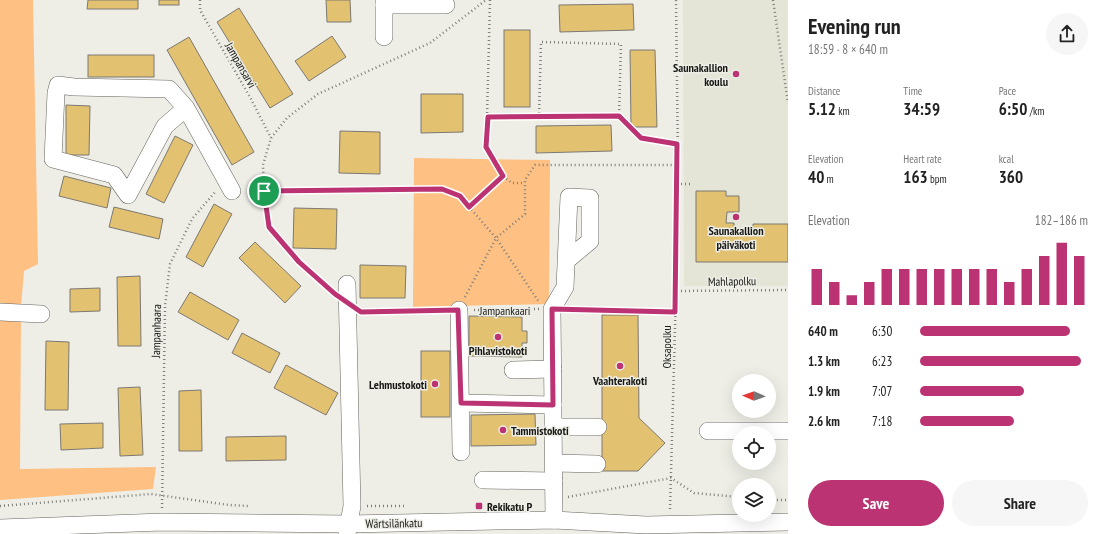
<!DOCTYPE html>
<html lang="en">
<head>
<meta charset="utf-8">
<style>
  :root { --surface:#fff; --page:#f6f6f6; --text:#222; --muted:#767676; --accent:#bb3372 }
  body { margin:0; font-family:"PT Sans Narrow",sans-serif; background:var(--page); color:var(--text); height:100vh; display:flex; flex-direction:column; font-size:15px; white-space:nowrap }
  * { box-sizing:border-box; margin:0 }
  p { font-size:13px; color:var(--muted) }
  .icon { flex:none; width:22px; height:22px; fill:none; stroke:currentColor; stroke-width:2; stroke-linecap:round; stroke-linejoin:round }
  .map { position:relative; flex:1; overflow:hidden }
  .panel { display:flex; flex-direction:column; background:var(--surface); width:320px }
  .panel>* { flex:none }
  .needle { width:26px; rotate:272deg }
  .fabs { position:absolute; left:732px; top:374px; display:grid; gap:8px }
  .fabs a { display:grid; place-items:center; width:44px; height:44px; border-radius:50%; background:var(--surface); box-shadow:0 4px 16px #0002; font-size:20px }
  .pin { position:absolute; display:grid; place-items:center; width:34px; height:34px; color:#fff; margin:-17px; border:2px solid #fff; border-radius:50%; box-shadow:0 1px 4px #0007 }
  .round { display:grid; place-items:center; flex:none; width:42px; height:42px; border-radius:21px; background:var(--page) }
  .head { display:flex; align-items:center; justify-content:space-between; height:68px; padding:0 20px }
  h1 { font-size:22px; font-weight:600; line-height:30px }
  .stats { display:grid; grid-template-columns:repeat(3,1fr); gap:6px; height:68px; padding:4px 20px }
  .stats div { display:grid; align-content:center }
  .stats b { font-size:17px; font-weight:600 }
  .stats small { font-size:11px; font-weight:400 }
  .stats p { font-size:11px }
  .chart { height:112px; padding:8px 20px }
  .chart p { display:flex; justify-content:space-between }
  .chart svg { width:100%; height:72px; margin-top:4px; stroke:var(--accent); stroke-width:6 }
  .primary-button { display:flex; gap:8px; margin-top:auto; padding:8px 20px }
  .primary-button a { flex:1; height:46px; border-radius:24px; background:var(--accent); color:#fff; font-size:16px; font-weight:600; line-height:46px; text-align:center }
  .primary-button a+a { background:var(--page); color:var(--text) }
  ul { padding:0 20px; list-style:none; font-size:13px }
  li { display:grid; grid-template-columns:64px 48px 1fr; align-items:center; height:30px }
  li i { height:10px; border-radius:5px; background:var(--accent) }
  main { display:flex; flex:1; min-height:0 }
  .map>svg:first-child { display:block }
  .built { fill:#e4e5d6 }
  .green { fill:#ffc083 }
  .building { fill:#e2c170; stroke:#7c7973 }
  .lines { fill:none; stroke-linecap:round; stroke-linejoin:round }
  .minor-casing { stroke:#64645e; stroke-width:18 }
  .path { stroke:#7f7f7a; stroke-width:2.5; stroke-dasharray:1 3; stroke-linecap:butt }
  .minor { stroke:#fff; stroke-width:17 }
  .route-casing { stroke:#fff; stroke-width:8 }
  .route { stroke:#bb3372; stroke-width:5 }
  .poi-dot { fill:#bb3372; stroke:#eeeee7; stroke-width:1.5 }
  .labels { text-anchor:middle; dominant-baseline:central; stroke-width:3; stroke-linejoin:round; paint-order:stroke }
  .street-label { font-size:12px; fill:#181815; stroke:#eeeee7 }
  .poi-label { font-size:12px; font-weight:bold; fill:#181815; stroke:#eeeee7 }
</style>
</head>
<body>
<main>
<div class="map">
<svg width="788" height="534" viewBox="0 0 788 534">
  <rect width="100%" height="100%" fill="#eeeee7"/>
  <path class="built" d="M683 0H788V286H684Z"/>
  <g class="green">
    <path d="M0 0H33L38 264 24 271 21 307 0 306Z"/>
    <path d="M414 158 550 160 549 304 413 307Z"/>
    <path d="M0 318 21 319 20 469 156 467 153 489 0 500Z"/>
  </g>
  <g class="building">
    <path d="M88 0H138V9H87Z"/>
    <rect x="159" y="0" width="20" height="5"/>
    <path d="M326 0H350L351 22H327Z"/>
    <path d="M633 4 634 30 560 32 559 5Z"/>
    <path d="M239 8 293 94 270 108 217 22Z"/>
    <rect x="504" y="30" width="26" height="77"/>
    <path d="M332 36 346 57 309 81 295 61Z"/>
    <path d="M189 37 254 152 232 165 167 50Z"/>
    <path d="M630 50H655L657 127H631Z"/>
    <rect x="88" y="55" width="66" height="22"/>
    <path d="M421 94H463V132L421 133Z"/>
    <path d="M66 105 90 106 89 155H66Z"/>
    <path d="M611 125 612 151 536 153V126Z"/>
    <path d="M340 131 380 132V174L339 173Z"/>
    <path d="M175 136 193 145 164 203 146 194Z"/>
    <path d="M64 176 111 188 107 208 59 196Z"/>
    <path d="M696 191H726V196H739V212H727L726 223H734V232L753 231V224H788V262H696Z"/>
    <path d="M214 204 232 214 203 267 186 257Z"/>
    <path d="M114 207 163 219 159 239 109 227Z"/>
    <path d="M294 208 337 209 336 249 293 248Z"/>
    <path d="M255 242 301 286 285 303 239 258Z"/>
    <path d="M360 265 406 266 405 298H360Z"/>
    <path d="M140 276 141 346H118L117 277Z"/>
    <path d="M100 288V311L70 312V289Z"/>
    <path d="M190 292 239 320 228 340 178 312Z"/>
    <path d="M602 315H638L639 418 665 443 638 471H602Z"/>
    <path d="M469 316 522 317V331H527V343H522V357L469 356Z"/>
    <path d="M242 333 280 353 270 373 232 353Z"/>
    <path d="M46 341 69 342 68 410H45Z"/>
    <rect x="421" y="351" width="29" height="66"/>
    <path d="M286 365 338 393 326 415 274 388Z"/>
    <path d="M140 387 143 455 120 456 118 388Z"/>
    <path d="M201 390 202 451H179V391Z"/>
    <path d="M535 414 536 445 471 446V415Z"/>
    <path d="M103 423V448L61 450 60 424Z"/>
    <path d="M286 436V460L226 461V437Z"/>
  </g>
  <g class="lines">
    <g class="minor-casing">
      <g id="minor">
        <path d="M384 5H446"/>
        <path d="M384 37V0"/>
        <path d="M186 108 169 89 74 87 58 85 56 93 53 159 114 175 128 195 165 126 186 108 232 191"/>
        <path d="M459 310 461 452"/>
        <path d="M0 312 41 314"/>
        <path d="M513 370 553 369"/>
        <path d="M461 403 553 405"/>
        <path d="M553 427H598"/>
        <path d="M708 431H788"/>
        <path d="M554 463 597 464"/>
        <path d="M483 480 554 481"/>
        <path d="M554 520 552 309 565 287 569 197 590 198V241L566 261"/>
        <path d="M0 528 162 522 348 524 554 520 646 525 788 522"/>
        <path d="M347 534 352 506 347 284"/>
      </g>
    </g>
    <g class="path">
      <path d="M200 0V10L251 99 271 138"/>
      <path d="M490 0 487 117H619L641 138 677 144"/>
      <path d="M773 0 788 103"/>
      <path d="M487 117 486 147 503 176 512 183H525"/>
      <path d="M539 117 541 42 621 44 619 117"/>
      <path d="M677 184H690"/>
      <path d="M247 190 442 189 460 196 496 238 539 302"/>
      <path d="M469 207 503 176"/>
      <path d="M331 291 299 263 269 227 264 191 263 165 271 138 287 118 318 94 430 43 486 0"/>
      <path d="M677 291 788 290"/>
      <path d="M465 297 496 238 525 214V180L535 165H678"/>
      <path d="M474 310 539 309"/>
      <path d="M570 310 675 312"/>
      <path d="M362 312 445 310"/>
      <path d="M568 497 671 478 694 493 739 497"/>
      <path d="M769 500H788"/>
      <path d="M0 506 151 494 229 505 248 506"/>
      <path d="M367 506H406"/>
      <path d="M162 508 165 306 170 264 192 219 216 191"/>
      <path d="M670 509 676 291 678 165 676 0"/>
    </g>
    <use href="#minor" class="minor"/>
  </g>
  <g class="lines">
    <g class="route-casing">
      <path id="route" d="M619 116 641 138 677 144 675 312 552 309 553 405 461 403 458 310 361 312 335 294 299 262 269 227 264 191 442 189 460 196 469 207 503 176 486 147 488 117Z"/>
    </g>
    <use href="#route" class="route"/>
  </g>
  <g class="poi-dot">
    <circle cx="736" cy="74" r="4"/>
    <circle cx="736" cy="217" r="4"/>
    <circle cx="498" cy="337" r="4"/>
    <circle cx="620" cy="366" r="4"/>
    <circle cx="435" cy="384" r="4"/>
    <circle cx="503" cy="430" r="4"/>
    <rect x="475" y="502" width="8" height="8" rx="2"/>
  </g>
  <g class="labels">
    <g class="street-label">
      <text transform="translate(241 65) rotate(60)">Jampansarvi</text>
      <text transform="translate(732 281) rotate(-1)">Mahlapolku</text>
      <text x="505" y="310">Jampankaari</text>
      <text transform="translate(156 331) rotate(-89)">Jampanhaara</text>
      <text transform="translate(666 347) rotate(-90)">Oksapolku</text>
      <text transform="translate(394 523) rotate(-1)">Wärtsilänkatu</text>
    </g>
    <g class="poi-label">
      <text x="728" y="67" text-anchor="end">Saunakallion<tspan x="728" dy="14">koulu</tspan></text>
      <text x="736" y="230">Saunakallion<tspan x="736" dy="14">päiväkoti</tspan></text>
      <text x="498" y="350">Pihlavistokoti</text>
      <text x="620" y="380">Vaahterakoti</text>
      <text x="427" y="384" text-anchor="end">Lehmustokoti</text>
      <text x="511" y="430" text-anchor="start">Tammistokoti</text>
      <text x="487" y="506" text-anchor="start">Rekikatu P</text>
    </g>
  </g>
</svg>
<div class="fabs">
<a><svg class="needle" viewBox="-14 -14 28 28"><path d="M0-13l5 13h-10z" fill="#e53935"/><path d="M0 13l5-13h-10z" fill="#767676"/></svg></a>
<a><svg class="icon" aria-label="locate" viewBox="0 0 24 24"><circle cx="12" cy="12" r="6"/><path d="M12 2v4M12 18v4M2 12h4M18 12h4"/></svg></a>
<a><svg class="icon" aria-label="layers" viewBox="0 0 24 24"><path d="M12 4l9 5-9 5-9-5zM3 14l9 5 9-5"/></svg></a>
</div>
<div class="pin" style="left:264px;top:191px;background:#1e9e55"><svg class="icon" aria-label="arrive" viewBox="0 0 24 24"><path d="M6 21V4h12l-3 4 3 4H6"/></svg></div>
</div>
<section class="panel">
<div class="head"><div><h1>Evening run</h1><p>18:59 · 8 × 640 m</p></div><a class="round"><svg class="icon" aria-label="share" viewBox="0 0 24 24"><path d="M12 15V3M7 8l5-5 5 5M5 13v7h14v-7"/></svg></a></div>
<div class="stats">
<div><p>Distance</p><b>5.12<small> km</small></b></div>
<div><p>Time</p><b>34:59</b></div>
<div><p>Pace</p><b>6:50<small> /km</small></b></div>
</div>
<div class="stats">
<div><p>Elevation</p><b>40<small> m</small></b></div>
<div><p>Heart rate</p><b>163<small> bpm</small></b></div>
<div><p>kcal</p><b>360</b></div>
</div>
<div class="chart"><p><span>Elevation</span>182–186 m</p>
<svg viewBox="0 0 160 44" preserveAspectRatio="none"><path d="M5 44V22M15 44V30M25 44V38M35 44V30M45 44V22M55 44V22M65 44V22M75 44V22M85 44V22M95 44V22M105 44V22M115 44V30M125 44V22M135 44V14M145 44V6M155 44V14"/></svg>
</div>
<ul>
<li><b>640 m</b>6:30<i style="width:89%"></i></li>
<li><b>1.3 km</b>6:23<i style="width:96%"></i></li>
<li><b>1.9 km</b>7:07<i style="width:62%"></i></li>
<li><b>2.6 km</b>7:18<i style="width:56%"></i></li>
</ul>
<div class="primary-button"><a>Save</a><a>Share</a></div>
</section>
</main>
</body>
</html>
